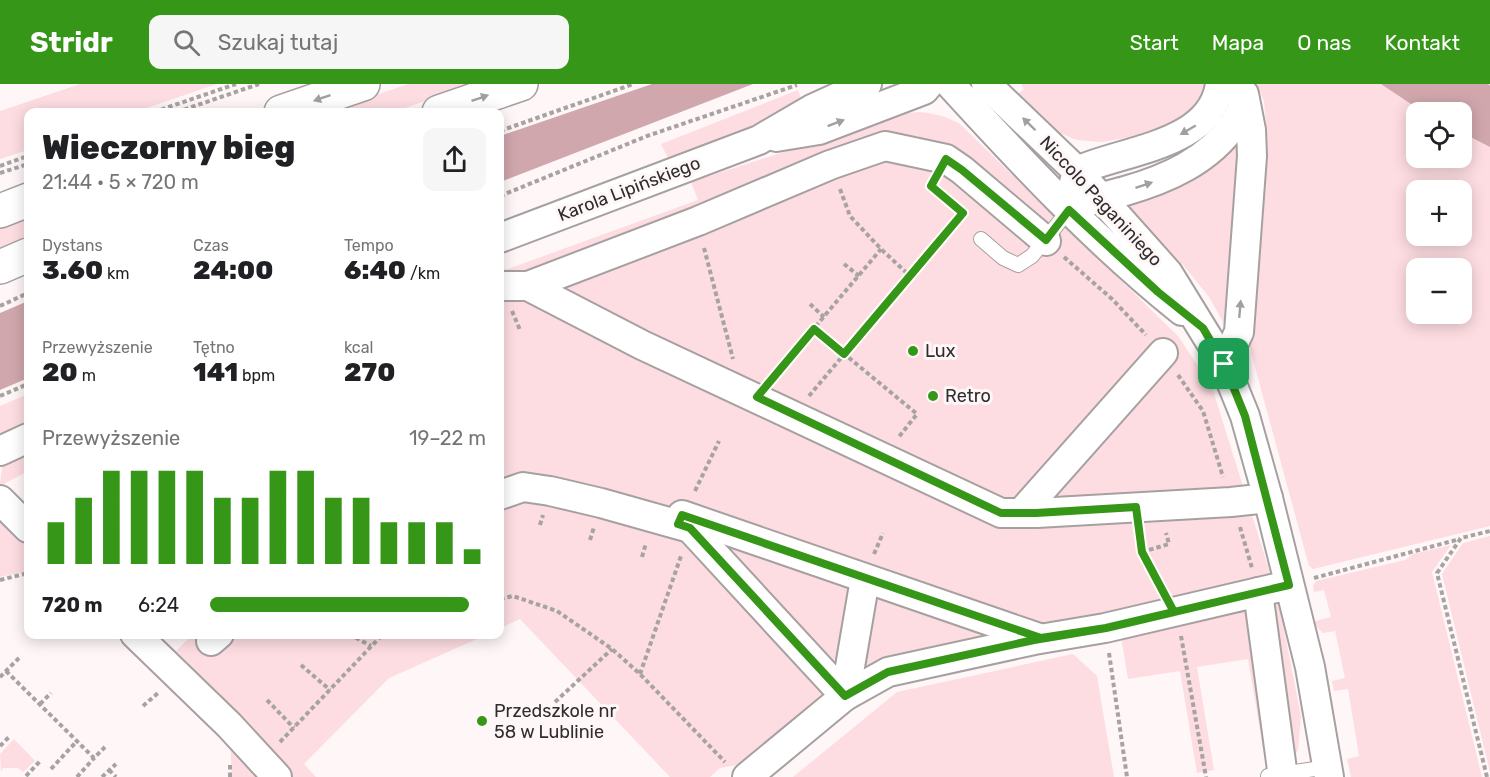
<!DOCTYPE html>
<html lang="pl">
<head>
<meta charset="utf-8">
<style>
  :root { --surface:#fff; --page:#f6f6f6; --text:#202124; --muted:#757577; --accent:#359618 }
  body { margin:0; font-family:Rubik,sans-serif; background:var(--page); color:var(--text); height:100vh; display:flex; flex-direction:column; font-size:22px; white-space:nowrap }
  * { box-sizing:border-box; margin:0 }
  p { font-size:20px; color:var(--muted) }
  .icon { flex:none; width:33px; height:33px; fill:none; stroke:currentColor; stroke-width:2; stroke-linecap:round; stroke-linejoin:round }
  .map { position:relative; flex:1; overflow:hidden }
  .details { position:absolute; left:24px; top:24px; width:480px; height:531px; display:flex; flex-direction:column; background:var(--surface); border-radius:12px; box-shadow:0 3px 15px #0003 }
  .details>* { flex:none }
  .tools { position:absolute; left:1406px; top:18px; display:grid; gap:12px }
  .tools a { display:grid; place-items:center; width:66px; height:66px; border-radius:12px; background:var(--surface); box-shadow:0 3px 15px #0003; font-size:30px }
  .pin { position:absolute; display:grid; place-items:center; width:51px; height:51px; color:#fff; margin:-26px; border-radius:12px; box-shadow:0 3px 9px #0006 }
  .round { display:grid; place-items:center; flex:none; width:63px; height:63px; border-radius:12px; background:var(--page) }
  .summary { display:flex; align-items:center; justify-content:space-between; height:102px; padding:0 18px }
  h1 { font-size:33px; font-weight:800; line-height:45px }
  .figures { display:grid; grid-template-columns:repeat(3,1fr); gap:9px; height:102px; padding:6px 18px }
  .figures div { display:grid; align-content:center }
  .figures b { font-size:26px; font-weight:800 }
  .figures small { font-size:16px; font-weight:400 }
  .figures p { font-size:16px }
  .chart { height:168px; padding:12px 18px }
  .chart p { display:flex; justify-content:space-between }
  .chart svg { width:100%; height:108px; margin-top:6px; stroke:var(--accent); stroke-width:6 }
  ul { padding:0 18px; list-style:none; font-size:20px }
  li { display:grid; grid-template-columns:96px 72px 1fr; align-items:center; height:45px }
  li i { height:15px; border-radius:8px; background:var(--accent) }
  header { display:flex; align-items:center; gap:36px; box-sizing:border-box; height:84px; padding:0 30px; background:var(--accent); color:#fff }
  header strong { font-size:28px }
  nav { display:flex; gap:33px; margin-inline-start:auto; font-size:21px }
  .search { width:420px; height:54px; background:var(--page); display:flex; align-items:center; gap:15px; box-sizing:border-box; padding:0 21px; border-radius:12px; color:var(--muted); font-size:22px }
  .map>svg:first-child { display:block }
  .green { fill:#fddde1; fill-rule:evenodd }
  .forest { fill:#d0a7ad }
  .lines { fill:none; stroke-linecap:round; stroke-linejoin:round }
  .lane-casing { stroke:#a7a0a1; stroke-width:16 }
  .street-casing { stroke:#a7a0a1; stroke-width:32 }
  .secondary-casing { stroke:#a7a0a1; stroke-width:36 }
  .path { stroke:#a8a3a3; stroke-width:4; stroke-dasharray:4.5 3; stroke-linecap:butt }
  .lane { stroke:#fff; stroke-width:14 }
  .street { stroke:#fff; stroke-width:28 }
  .secondary { stroke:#fff; stroke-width:33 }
  .oneway { fill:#a1a0a0 }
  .route-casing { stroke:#fff; stroke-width:12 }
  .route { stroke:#359618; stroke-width:8 }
  .poi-dot { fill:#359618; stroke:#fef6f7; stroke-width:2 }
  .labels { text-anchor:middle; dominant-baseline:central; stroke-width:6; stroke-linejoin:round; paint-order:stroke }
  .street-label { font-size:18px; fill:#2f2d2d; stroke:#fef6f7 }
  .poi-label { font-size:18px; fill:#2f2d2d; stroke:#fef6f7; text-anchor:start }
</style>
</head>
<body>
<header>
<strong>Stridr</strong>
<div class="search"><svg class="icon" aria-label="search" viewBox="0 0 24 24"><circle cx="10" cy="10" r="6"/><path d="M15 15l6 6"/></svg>Szukaj tutaj</div>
<nav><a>Start</a><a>Mapa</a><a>O nas</a><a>Kontakt</a></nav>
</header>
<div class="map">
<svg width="1490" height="693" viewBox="0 0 1490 693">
  <rect width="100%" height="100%" fill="#fef6f7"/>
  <g class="green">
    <path d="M80 0H217L135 28H28V66L0 75V27Z"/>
    <path d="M408 0H475L393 28H326Z"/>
    <path d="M1021 0H1209L1201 18 1176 39 1137 52 1102 58 1077 56 1052 46 1016 12 1024 5Z"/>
    <path d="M1257 0H1490V442L1313 485 1309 482 1249 261 1266 40 1264 17ZM1416 28H1461V74H1416ZM1416 106H1461V152H1416ZM1416 184H1461V230H1416Z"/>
    <path d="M798 6 802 17 748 45 669 76 661 60Z"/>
    <path d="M918 28C934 29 946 32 960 40L1178 252 1212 303 1270 489 1058 543 861 587 747 679 720 684 710 693H670L520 535 500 544V172L505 186 698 116 691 98 900 30Z"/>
    <path d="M1246 49 1227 245 1209 213 1184 182 1125 122Z"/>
    <path d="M28 134V156L0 166V145Z"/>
    <path d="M28 310V339L0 351V322Z"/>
    <path d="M28 369V387L2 401 0 400 2 383Z"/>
    <path d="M0 426 28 456V487L0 493Z"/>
    <path d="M1490 452V688L1442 490 1463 459Z"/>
    <path d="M1451 461 1432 488 1482 693H1351L1347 675 1359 672 1348 605 1334 607 1332 597 1345 594 1335 547 1323 549 1312 538 1331 533 1324 506 1314 508 1313 502 1316 497 1405 476 1413 470Z"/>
    <path d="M1278 515 1301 632 1298 666 1281 693H1268L1248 575 1197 583 1214 686 1197 689 1180 587 1128 595 1121 553Z"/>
    <path d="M147 551H159L176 567 192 551H486L389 594 304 680 316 693H287L183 575 179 578Z"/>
    <path d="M1073 570 1097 592 1114 693H793L897 608Z"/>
    <path d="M14 655 35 677 23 688 18 684H3L1 687 0 670Z"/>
    <path d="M230 655 267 693H232Z"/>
  </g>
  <g class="forest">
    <path d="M652 0H753L500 98V52Z"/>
    <path d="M1381 0H1488L1490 2V63L1461 48V28H1423Z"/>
    <path d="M28 217V294L0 306V229Z"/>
  </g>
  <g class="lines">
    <g class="lane-casing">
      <g id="lane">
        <path d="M981 155 1003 174 1018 181 1032 172 1069 126"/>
        <path d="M1268 692 1328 683"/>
      </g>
    </g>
    <g class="street-casing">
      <g id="street">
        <path d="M950 0C1023 80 1098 160 1182 227"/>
        <path d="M986 0 1077 87 1168 189 1224 280 1245 332 1268 414 1310 583 1329 693"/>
        <path d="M776 53 819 46 924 6 929 0"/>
        <path d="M1073 103 1077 87C1122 66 1212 62 1220 0"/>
        <path d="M1085 119C1098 113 1111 111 1125 107 1167 95 1208 77 1234 40 1239 32 1246 20 1244 10"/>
        <path d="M500 154 759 56 812 25 867 0"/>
        <path d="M500 202H528L642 261 1001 429H1037L1231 418 1268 414"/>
        <path d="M528 202 698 137 830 81 885 62 946 75 962 86 1046 157"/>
        <path d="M1224 280 1239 248 1252 72 1251 46 1245 15"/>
        <path d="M0 367 28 354"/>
        <path d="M500 411 523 403 550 407 601 419 690 444 845 612"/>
        <path d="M0 416 28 444"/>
        <path d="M1021 429 1163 269"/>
        <path d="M681 433 682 431 1039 554"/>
        <path d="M1258 508 1283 693"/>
        <path d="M135 550 229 641 277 693"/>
        <path d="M211 557 219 550"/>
        <path d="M845 612 865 495"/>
        <path d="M747 693 845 612 888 588 1034 556 1105 544 1289 501"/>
      </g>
    </g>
    <g class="secondary-casing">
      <g id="secondary">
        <path d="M281 28 363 0"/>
        <path d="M439 28 521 0"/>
        <path d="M0 127 28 116"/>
        <path d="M0 183 28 171"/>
      </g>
    </g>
    <g class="path">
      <path d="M154 28 236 0"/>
      <path d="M177 28 259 0"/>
      <path d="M500 47 633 0"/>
      <path d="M0 82 28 72"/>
      <path d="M0 89 28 80"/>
      <path d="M840 105 850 132 881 165 910 192"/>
      <path d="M500 112 647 52 797 1"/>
      <path d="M704 164 733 275"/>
      <path d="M1064 173 1112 215 1146 251"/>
      <path d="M844 180 859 192"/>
      <path d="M810 220 824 233"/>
      <path d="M0 222 28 209"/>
      <path d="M512 227 520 246"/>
      <path d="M814 245 917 330 898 354"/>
      <path d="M1178 291 1203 327 1223 393"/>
      <path d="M772 294 881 165"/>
      <path d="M0 312 28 300"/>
      <path d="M809 312 963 129 931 101 932 100"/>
      <path d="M695 407 719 357"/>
      <path d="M540 441 543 431"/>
      <path d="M1240 443 1252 484"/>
      <path d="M1140 450 1142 468 1161 504"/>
      <path d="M590 456 594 443"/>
      <path d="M1142 468 1169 460 1166 449"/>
      <path d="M874 470 883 449"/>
      <path d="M642 473 646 459"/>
      <path d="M1314 494 1460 455"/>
      <path d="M0 496 28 489"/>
      <path d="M500 515 513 512 557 527 612 565 640 590 725 678"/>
      <path d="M349 550 371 562"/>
      <path d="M1181 552 1206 693"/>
      <path d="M1109 569 1127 693"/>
      <path d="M301 581 330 606"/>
      <path d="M6 587 94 674 105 663"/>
      <path d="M640 590 681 472"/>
      <path d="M0 593 19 574"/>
      <path d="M267 616 294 644"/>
      <path d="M555 618 612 565"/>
      <path d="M40 620 51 609"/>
      <path d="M143 622 158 609"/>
      <path d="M280 658 383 550"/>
      <path d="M0 662 10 652"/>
      <path d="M230 681V693"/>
      <path d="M51 685 77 657"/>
      <path d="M109 686 116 693"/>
      <path d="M26 692 41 676"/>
      <path d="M77 693 94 674"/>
      <path d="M102 693 116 680"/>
      <path d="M1487 693 1437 489 1461 454 1490 447"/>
    </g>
    <use href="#lane" class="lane"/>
    <use href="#street" class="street"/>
    <use href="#secondary" class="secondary"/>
  </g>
  <defs><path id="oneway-solid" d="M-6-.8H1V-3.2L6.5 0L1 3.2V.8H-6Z" transform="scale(1.5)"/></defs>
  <g class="oneway">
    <use href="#oneway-solid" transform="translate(322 14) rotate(161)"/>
    <use href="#oneway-solid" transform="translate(480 14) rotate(-19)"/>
    <use href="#oneway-solid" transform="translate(836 39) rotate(-21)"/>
    <use href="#oneway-solid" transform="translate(1029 40) rotate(-136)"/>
    <use href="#oneway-solid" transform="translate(1188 46) rotate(150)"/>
    <use href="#oneway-solid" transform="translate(1144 101) rotate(-18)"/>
    <use href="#oneway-solid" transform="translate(1240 225) rotate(-85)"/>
  </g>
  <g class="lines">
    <g class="route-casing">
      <path id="route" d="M1224 280 1203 244 1158 208 1069 126 1046 156 962 86 946 75 931 102 963 129 844 270 814 245 757 313 1001 429H1036L1136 423 1142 468 1174 528 1106 544 1034 556 888 588 845 612 690 444 678 440 682 431 1041 554 1106 544 1289 501 1245 332 1224 280"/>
    </g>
    <use href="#route" class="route"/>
  </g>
  <g class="poi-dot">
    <circle cx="913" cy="267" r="6"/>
    <circle cx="933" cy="312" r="6"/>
    <circle cx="482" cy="637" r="6"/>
  </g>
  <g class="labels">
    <g class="street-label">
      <text transform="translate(629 105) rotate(-21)">Karola Lipińskiego</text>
      <text transform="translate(1101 117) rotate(47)">Niccolo Paganiniego</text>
    </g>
    <g class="poi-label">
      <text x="925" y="267">Lux</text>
      <text x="945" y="312">Retro</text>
      <text x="494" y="627">Przedszkole nr<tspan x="494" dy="21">58 w Lublinie</tspan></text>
    </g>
  </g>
</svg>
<div class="tools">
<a><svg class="icon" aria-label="locate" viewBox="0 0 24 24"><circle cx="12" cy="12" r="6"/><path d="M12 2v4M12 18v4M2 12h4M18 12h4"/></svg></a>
<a>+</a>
<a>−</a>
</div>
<div class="pin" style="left:1224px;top:280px;background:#1e9e55"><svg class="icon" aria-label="arrive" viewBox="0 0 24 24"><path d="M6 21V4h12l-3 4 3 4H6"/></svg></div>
<section class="details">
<div class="summary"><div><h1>Wieczorny bieg</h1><p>21:44 · 5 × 720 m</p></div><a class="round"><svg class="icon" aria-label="share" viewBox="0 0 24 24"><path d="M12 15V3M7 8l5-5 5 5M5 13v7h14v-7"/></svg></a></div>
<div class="figures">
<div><p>Dystans</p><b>3.60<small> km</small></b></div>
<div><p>Czas</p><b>24:00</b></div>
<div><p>Tempo</p><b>6:40<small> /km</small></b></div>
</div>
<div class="figures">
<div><p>Przewyższenie</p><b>20<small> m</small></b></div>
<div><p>Tętno</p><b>141<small> bpm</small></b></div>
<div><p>kcal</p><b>270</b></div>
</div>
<div class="chart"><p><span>Przewyższenie</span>19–22 m</p>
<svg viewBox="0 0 160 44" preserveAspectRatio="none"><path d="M5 44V27M15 44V17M25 44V6M35 44V6M45 44V6M55 44V6M65 44V17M75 44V17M85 44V6M95 44V6M105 44V17M115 44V17M125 44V27M135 44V27M145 44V27M155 44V38"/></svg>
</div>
<ul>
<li><b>720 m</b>6:24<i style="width:94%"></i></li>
</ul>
</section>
</div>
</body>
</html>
